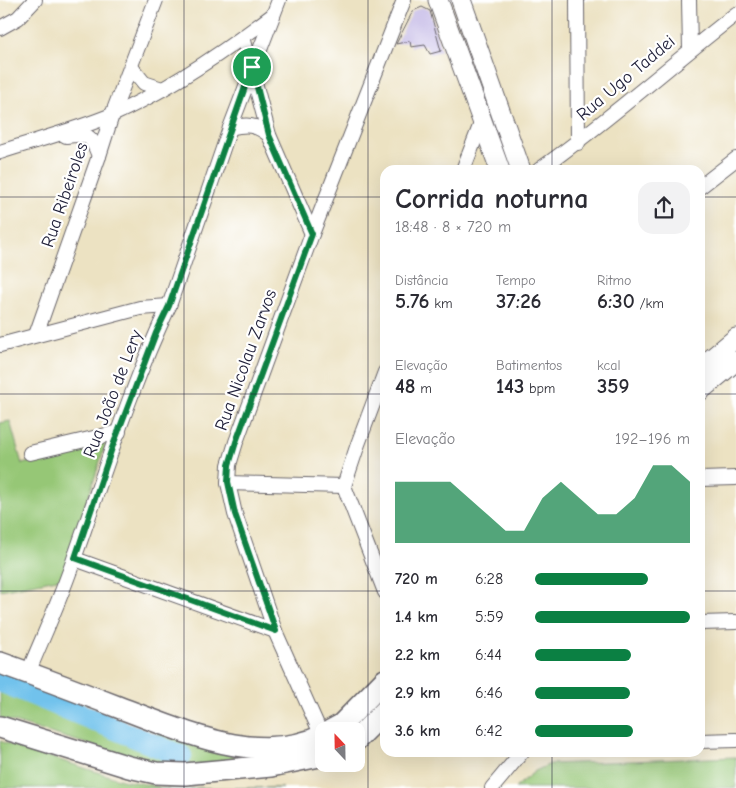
<!DOCTYPE html>
<html lang="pt">
<head>
<meta charset="utf-8">
<style>
  :root { --surface:#fff; --page:#f2f2f3; --text:#2b2b33; --muted:#7c7c81; --accent:#0b8043 }
  body { margin:0; font-family:"Comic Neue",sans-serif; background:var(--page); color:var(--text); height:100vh; display:flex; flex-direction:column; font-size:19px; white-space:nowrap }
  * { box-sizing:border-box; margin:0 }
  p { font-size:16px; color:var(--muted) }
  .icon { flex:none; width:28px; height:28px; fill:none; stroke:currentColor; stroke-width:2; stroke-linecap:round; stroke-linejoin:round }
  .map { position:relative; flex:1; overflow:hidden }
  .side { position:absolute; left:380px; top:165px; width:325px; height:592px; display:flex; flex-direction:column; background:var(--surface); border-radius:15px; box-shadow:0 5px 20px #0002 }
  .side>* { flex:none }
  .needle { width:32px; rotate:338deg }
  .tools { position:absolute; left:315px; top:722px; display:grid; gap:10px }
  .tools a { display:grid; place-items:center; width:50px; height:50px; border-radius:10px; background:var(--surface); box-shadow:0 5px 20px #0002; font-size:25px }
  .pin { position:absolute; display:grid; place-items:center; width:42px; height:42px; color:#fff; margin:-21px; border:2px solid #fff; border-radius:50%; box-shadow:0 1px 5px #0007 }
  .round { display:grid; place-items:center; flex:none; width:52px; height:52px; border-radius:15px; background:var(--page) }
  .overview { display:flex; align-items:center; justify-content:space-between; height:85px; padding:0 15px }
  h1 { font-size:28px; font-weight:700; line-height:38px }
  .stats { display:grid; grid-template-columns:repeat(3,1fr); gap:8px; height:85px; padding:5px 15px }
  .stats div { display:grid; align-content:center }
  .stats b { font-size:21px; font-weight:700 }
  .stats small { font-size:14px; font-weight:400 }
  .stats p { font-size:14px }
  .chart { height:140px; padding:10px 15px }
  .chart p { display:flex; justify-content:space-between }
  .chart svg { width:100%; height:90px; margin-top:5px; fill:var(--accent); opacity:.7 }
  ul { padding:0 15px; list-style:none; font-size:16px }
  li { display:grid; grid-template-columns:80px 60px 1fr; align-items:center; height:38px }
  li i { height:12px; border-radius:6px; background:var(--accent) }
  .map>svg:first-child { display:block }
  .green { fill:#96c776; stroke:#5c7458 }
  .lines { fill:none; stroke-linecap:round; stroke-linejoin:round }
  .river { stroke:#71c2ec; stroke-width:22 }
  .building { fill:#c1b6e5 }
  .minor-casing { stroke:#69656a; stroke-width:16 }
  .secondary-casing { stroke:#69656a; stroke-width:21 }
  .primary-casing { stroke:#69656a; stroke-width:24 }
  .minor { stroke:#fff; stroke-width:14 }
  .secondary { stroke:#fff; stroke-width:19 }
  .primary { stroke:#fff; stroke-width:21 }
  .route-casing { stroke:#fff; stroke-width:10 }
  .route { stroke:#0b8043; stroke-width:6 }
  .grid { fill:none; stroke:#22223b; stroke-width:1; stroke-opacity:0.55 }
  .labels { text-anchor:middle; dominant-baseline:central; stroke-width:4.5; stroke-linejoin:round; paint-order:stroke }
  .street-label { font-size:18px; fill:#22223b; stroke:#fff }
</style>
</head>
<body>
<div class="map">
<svg width="736" height="788" viewBox="0 0 736 788">
  <rect width="100%" height="100%" fill="#fff"/>
  <filter id="ink" filterUnits="userSpaceOnUse"><feTurbulence type="fractalNoise" baseFrequency=".02" numOctaves="2"/><feDisplacementMap in="SourceGraphic" scale="10" xChannelSelector="R" yChannelSelector="G"/><feConvolveMatrix kernelMatrix="1 2 1 2 8 2 1 2 1" color-interpolation-filters="sRGB"/></filter>
  <filter id="wash" filterUnits="userSpaceOnUse"><feTurbulence type="fractalNoise" baseFrequency=".0096" numOctaves="4" result="noise"/><feDisplacementMap in="SourceGraphic" scale="20" xChannelSelector="R" yChannelSelector="G"/><feGaussianBlur stdDeviation="1.12" result="paint"/><feColorMatrix in="noise" values="0 0 0 0 0 0 0 0 0 0 0 0 0 0 0 0 0 1.4 0 .05"/><feComposite in="paint" operator="in"/></filter>
  <g filter="url(#wash)">
    <rect width="100%" height="100%" fill="#ece2c2"/>
    <g class="green">
      <path d="M10 421 22 464 106 443 62 578 0 590V423Z"/>
      <path d="M0 687 43 704 177 762 185 748 159 738 158 733 254 762 188 765 147 762 0 718Z"/>
      <path d="M0 741 122 780 168 788H283H0Z"/>
      <path d="M736 757V788H515L535 771 550 764Z"/>
    </g>
    <g class="lines">
      <path class="river" d="M0 681 181 756"/>
    </g>
    <g id="blocks">
      <path class="building" d="M422 7 430 11 441 51 430 54 425 45 411 47 410 41 396 44 413 11Z"/>
    </g>
  </g>
  <g filter="url(#ink)">
    <use href="#blocks" fill-opacity="0" stroke="#69656a" stroke-width="1"/>
    <g class="lines">
      <g class="minor-casing">
        <g id="minor">
          <path d="M577 0 578 143"/>
          <path d="M689 0 690 49"/>
          <path d="M0 28 18 18 35 0"/>
          <path d="M243 37 269 135 312 234"/>
          <path d="M131 67 144 83 162 89"/>
          <path d="M230 128C246 124 256 124 269 135"/>
          <path d="M66 136C89 133 91 135 99 156"/>
          <path d="M0 152C37 140 76 130 112 115 167 91 225 51 273 15"/>
          <path d="M463 170 482 121"/>
          <path d="M539 170C607 122 670 65 736 14"/>
          <path d="M700 187 736 159"/>
          <path d="M36 335 99 156 112 115 156 0"/>
          <path d="M0 345 140 308 169 306"/>
          <path d="M385 372 358 444 344 486 385 592"/>
          <path d="M30 453 119 432"/>
          <path d="M700 479 736 478"/>
          <path d="M228 483 344 486"/>
          <path d="M75 559 275 631"/>
          <path d="M700 623 736 622"/>
          <path d="M28 673C44 634 62 596 75 556 104 474 131 385 169 306L230 128 279 0"/>
          <path d="M322 736 275 631 235 514 228 483 229 465 236 442 312 234 404 0"/>
          <path d="M700 741 736 740"/>
          <path d="M492 788 522 752"/>
        </g>
      </g>
      <g class="secondary-casing">
        <g id="secondary">
          <path d="M438 0 500 170"/>
          <path d="M461 0 521 170"/>
          <path d="M700 368 736 338"/>
          <path d="M700 391 736 361"/>
        </g>
      </g>
      <g class="primary-casing">
        <g id="primary">
          <path d="M0 663C40 677 79 692 118 707 181 730 258 768 324 735"/>
          <path d="M0 727 129 767 156 773 185 774 271 766 324 755"/>
          <path d="M330 731 341 725 385 680"/>
          <path d="M356 740 385 711"/>
        </g>
      </g>
      <use href="#minor" class="minor"/>
      <use href="#secondary" class="secondary"/>
      <use href="#primary" class="primary"/>
    </g>
  </g>
  <g class="lines" filter="url(#ink)">
    <g class="route-casing">
      <path id="route" d="M252 67 269 135 312 234 236 442 229 465 228 482 235 514 276 631 75 558 112 448 156 333 169 306Z"/>
    </g>
    <use href="#route" class="route"/>
  </g>
  <path class="grid" d="M184 0V788M368 0V788M552 0V170M0 197H385M700 197H736M0 394H385M700 394H736M0 591H385M700 591H736M552 752V788"/>
  <g class="labels">
    <g class="street-label">
      <text transform="translate(626 78) rotate(-40)">Rua Ugo Taddei</text>
      <text transform="translate(65 195) rotate(-71)">Rua Ribeiroles</text>
      <text transform="translate(246 360) rotate(-70)">Rua Nicolau Zarvos</text>
      <text transform="translate(113 394) rotate(-69)">Rua João de Lery</text>
    </g>
  </g>
</svg>
<div class="tools">
<a><svg class="needle" viewBox="-14 -14 28 28"><path d="M0-13l5 13h-10z" fill="#e53935"/><path d="M0 13l5-13h-10z" fill="#7c7c81"/></svg></a>
</div>
<div class="pin" style="left:252px;top:67px;background:#1e9e55"><svg class="icon" aria-label="arrive" viewBox="0 0 24 24"><path d="M6 21V4h12l-3 4 3 4H6"/></svg></div>
<section class="side">
<div class="overview"><div><h1>Corrida noturna</h1><p>18:48 · 8 × 720 m</p></div><a class="round"><svg class="icon" aria-label="share" viewBox="0 0 24 24"><path d="M12 15V3M7 8l5-5 5 5M5 13v7h14v-7"/></svg></a></div>
<div class="stats">
<div><p>Distância</p><b>5.76<small> km</small></b></div>
<div><p>Tempo</p><b>37:26</b></div>
<div><p>Ritmo</p><b>6:30<small> /km</small></b></div>
</div>
<div class="stats">
<div><p>Elevação</p><b>48<small> m</small></b></div>
<div><p>Batimentos</p><b>143<small> bpm</small></b></div>
<div><p>kcal</p><b>359</b></div>
</div>
<div class="chart"><p><span>Elevação</span>192–196 m</p>
<svg viewBox="0 0 160 44" preserveAspectRatio="none"><path d="M0 44V14L10 14L20 14L30 14L40 22L50 30L60 38L70 38L80 22L90 14L100 22L110 30L120 30L130 22L140 6L150 6L160 14V44z"/></svg>
</div>
<ul>
<li><b>720 m</b>6:28<i style="width:73%"></i></li>
<li><b>1.4 km</b>5:59<i style="width:100%"></i></li>
<li><b>2.2 km</b>6:44<i style="width:62%"></i></li>
<li><b>2.9 km</b>6:46<i style="width:61%"></i></li>
<li><b>3.6 km</b>6:42<i style="width:63%"></i></li>
</ul>
</section>
</div>
</body>
</html>
